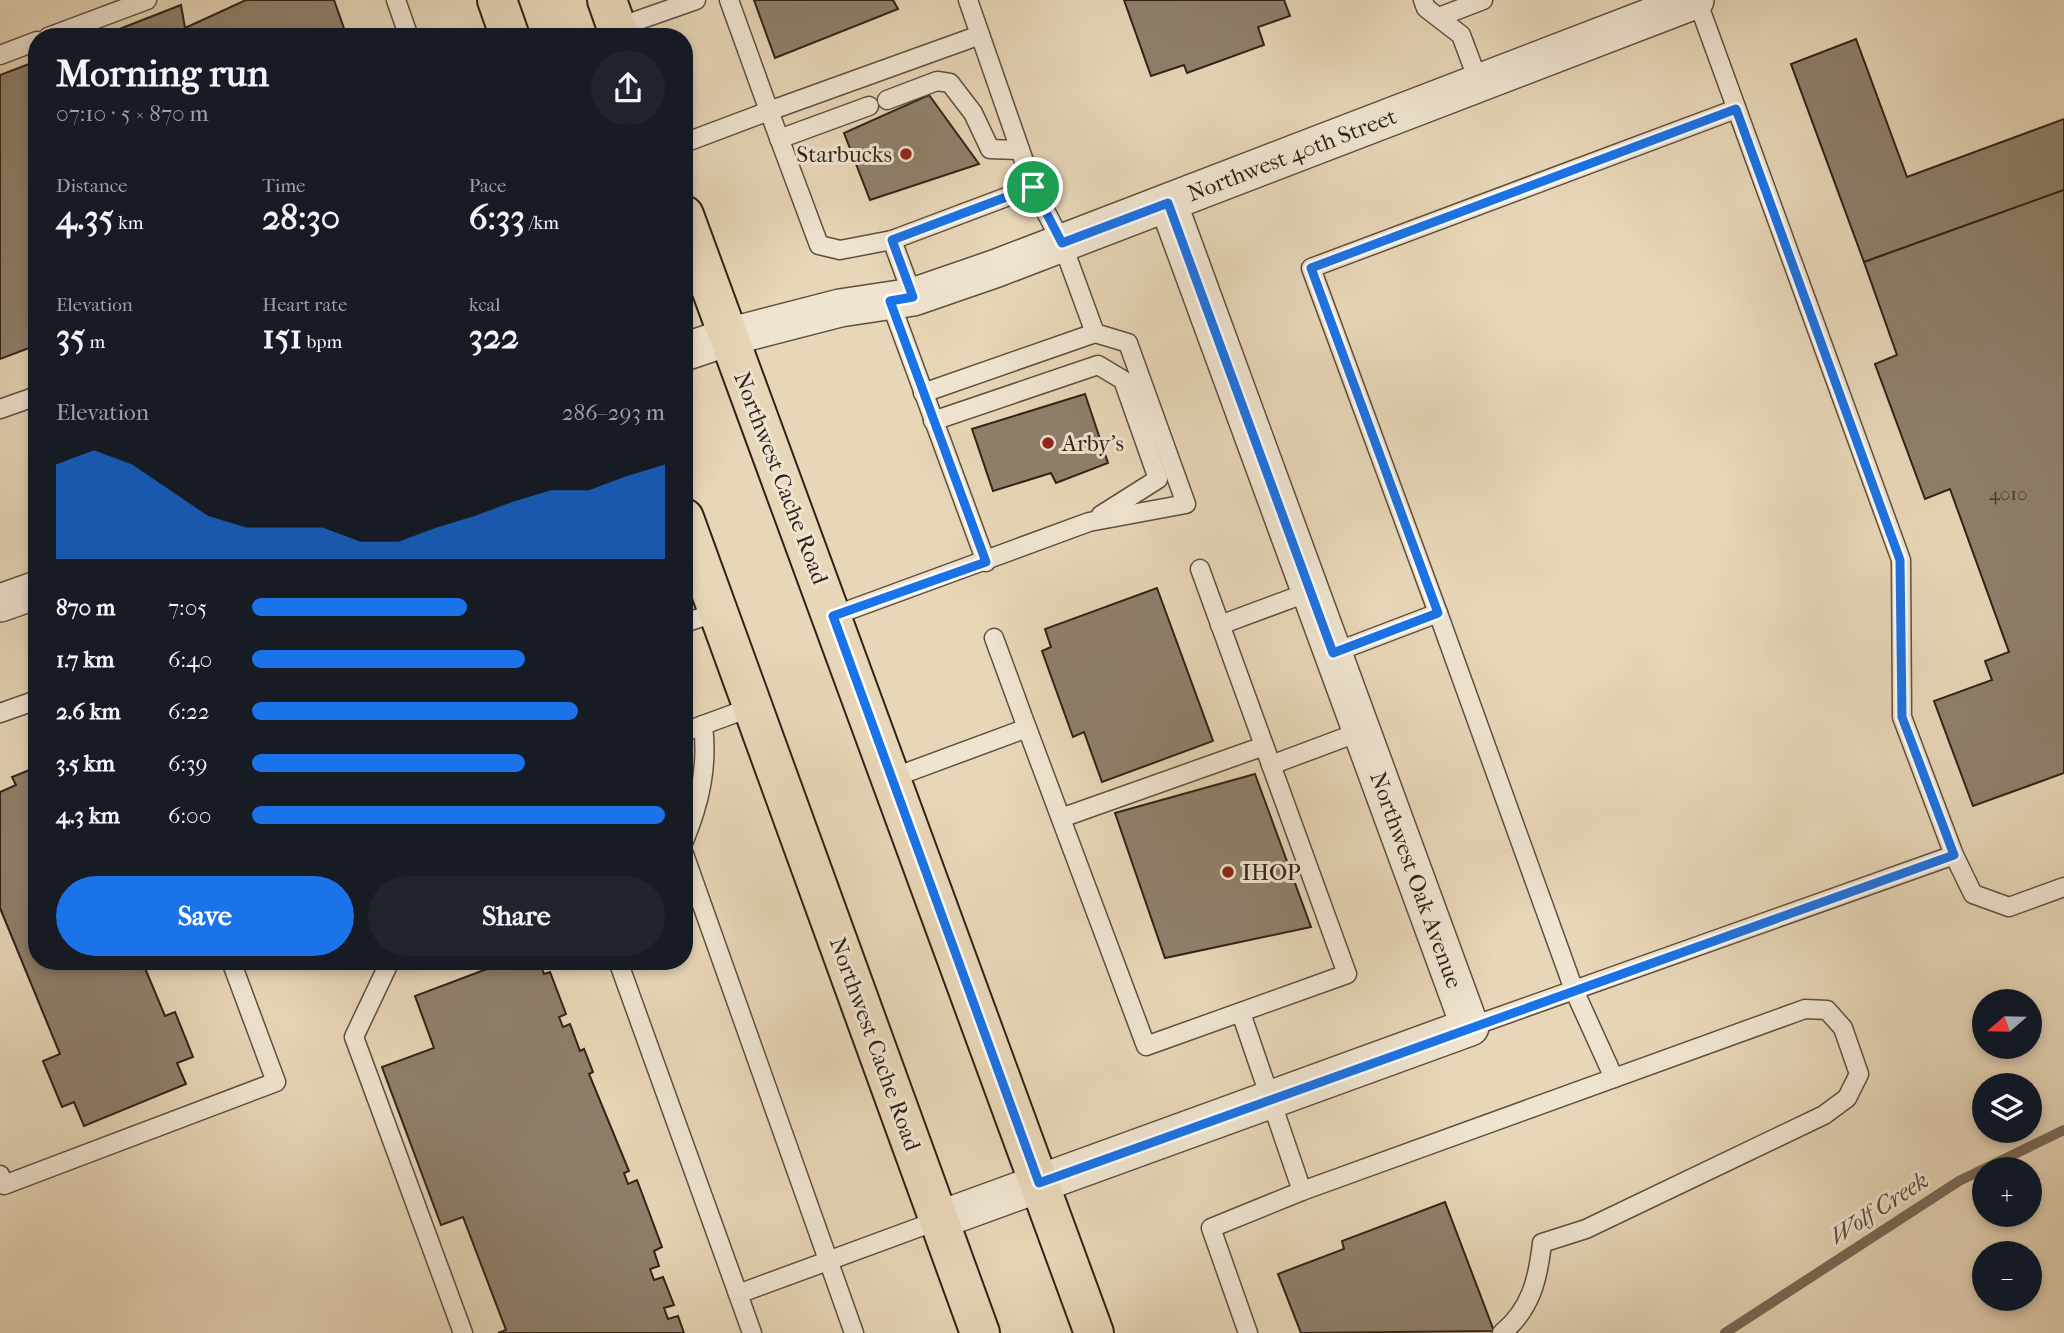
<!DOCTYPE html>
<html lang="en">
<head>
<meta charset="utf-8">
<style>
  :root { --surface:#171b24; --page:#20242c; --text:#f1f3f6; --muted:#9ea1a6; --accent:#1a73e8 }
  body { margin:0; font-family:"IM FELL French Canon",serif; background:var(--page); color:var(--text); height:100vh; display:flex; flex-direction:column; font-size:26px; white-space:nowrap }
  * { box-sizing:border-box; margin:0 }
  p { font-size:23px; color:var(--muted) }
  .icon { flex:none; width:38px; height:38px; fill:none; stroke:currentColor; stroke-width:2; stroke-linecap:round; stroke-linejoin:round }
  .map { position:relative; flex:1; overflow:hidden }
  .details { position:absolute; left:28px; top:28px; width:665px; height:942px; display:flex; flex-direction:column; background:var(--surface); border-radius:28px; box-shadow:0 4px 10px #0003 }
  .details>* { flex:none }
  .needle { width:46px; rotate:250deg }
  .controls { position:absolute; left:1972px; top:989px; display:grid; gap:14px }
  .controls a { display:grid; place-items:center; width:70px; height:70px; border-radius:50%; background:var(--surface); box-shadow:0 4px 10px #0003; font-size:35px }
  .pin { position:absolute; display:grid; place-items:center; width:60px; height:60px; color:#fff; margin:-30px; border:4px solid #fff; border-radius:50%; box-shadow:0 2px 7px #0007 }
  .round { display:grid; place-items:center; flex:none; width:74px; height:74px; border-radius:37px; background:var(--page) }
  .head { display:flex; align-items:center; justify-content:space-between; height:119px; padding:0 28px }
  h1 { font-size:38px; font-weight:800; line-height:52px }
  .metrics { display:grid; grid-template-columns:repeat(3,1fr); gap:10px; height:119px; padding:7px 28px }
  .metrics div { display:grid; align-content:center }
  .metrics b { font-size:35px; font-weight:800 }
  .metrics small { font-size:19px; font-weight:400 }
  .metrics p { font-size:19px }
  .chart { height:196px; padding:14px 28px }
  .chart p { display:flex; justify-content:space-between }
  .chart svg { width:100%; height:126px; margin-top:7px; fill:var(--accent); opacity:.7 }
  .cta { display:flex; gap:14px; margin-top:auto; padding:14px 28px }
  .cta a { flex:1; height:80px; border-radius:42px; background:var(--accent); color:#fff; font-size:28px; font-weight:800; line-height:80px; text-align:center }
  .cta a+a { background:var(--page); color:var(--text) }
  ul { padding:0 28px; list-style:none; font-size:23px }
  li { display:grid; grid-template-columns:112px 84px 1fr; align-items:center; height:52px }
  li i { height:18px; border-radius:9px; background:var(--accent) }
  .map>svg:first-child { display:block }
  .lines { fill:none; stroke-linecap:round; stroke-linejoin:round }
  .stream { stroke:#796957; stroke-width:10 }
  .building { fill:#8f806b; stroke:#302219; stroke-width:2 }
  .lane-casing { stroke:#5e4f40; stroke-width:21 }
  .street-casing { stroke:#5e4f40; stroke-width:40 }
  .primary-casing { stroke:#302219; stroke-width:42 }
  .lane { stroke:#efe4d0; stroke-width:18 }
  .street { stroke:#efe4d0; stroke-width:37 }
  .primary { stroke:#e7d6b7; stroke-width:38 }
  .route-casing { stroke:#fff; stroke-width:14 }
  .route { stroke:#1a73e8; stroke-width:9 }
  .poi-dot { fill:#8f2418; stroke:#efe4d0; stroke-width:2.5 }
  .labels { text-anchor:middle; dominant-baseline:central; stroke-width:6; stroke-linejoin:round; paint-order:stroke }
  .number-label { font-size:19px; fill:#483a2e }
  .poi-label { font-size:23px; fill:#302219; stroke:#efe4d0; text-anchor:start }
  .street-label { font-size:23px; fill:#302219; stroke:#efe4d0 }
  .water-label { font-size:24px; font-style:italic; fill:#5a4c3d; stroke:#efe4d0 }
</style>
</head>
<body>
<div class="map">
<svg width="2064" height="1333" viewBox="0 0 2064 1333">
  <rect width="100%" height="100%" fill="#e7d6b7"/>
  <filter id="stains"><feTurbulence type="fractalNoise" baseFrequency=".00286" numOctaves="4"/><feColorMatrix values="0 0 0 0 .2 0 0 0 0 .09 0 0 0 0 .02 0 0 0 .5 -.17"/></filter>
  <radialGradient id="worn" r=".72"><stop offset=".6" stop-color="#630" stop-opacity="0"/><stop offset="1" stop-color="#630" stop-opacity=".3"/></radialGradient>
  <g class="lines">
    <path class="stream" d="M1725 1333 1959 1181 2064 1130"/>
  </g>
  <g class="building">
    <path d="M246 0H334L347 37H99L181 5 185 28Z"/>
    <path d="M754 0H893L898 9 775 58Z"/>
    <path d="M1124 0H1284L1290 16 1258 27 1264 45 1187 73 1184 65 1151 76Z"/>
    <path d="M1856 39 1907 177 2064 119V190L1864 262 1791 64Z"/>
    <path d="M37 61V345L0 359V75Z"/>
    <path d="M929 95 979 164 870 200 844 133Z"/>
    <path d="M2064 190V773L1973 806 1934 701 1992 680 1985 661 2009 652 1950 489 1925 499 1875 364 1897 355 1864 262Z"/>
    <path d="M1085 394 1108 463 1056 483 1051 473 993 491 972 429Z"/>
    <path d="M1157 588 1213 741 1102 782 1084 732 1073 737 1042 651 1051 647 1045 629Z"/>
    <path d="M37 767V961H142L165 1016 175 1012 193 1057 177 1063 186 1084 84 1126 74 1102 62 1107 43 1061 60 1054 0 908V792L16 785 12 777Z"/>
    <path d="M1255 774 1311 927 1165 958 1115 813Z"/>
    <path d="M508 961H539L544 974 550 972 566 1014 559 1017 563 1027 570 1024 580 1051 584 1049 593 1072 589 1074 629 1171 624 1173 628 1184 637 1180 662 1247 654 1251 659 1266 650 1269 654 1280 663 1277 674 1305 664 1308 668 1319 678 1316 684 1333H498L506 1330 463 1217 441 1225 382 1067 434 1048 415 996Z"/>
    <path d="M1445 1202 1494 1331 1301 1333 1278 1274 1344 1249 1342 1241Z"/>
  </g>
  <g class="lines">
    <g class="lane-casing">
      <g id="lane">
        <path d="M396 0 409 37"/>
        <path d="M729 0 769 111 980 35"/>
        <path d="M1423 0 1426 8 1461 35 1479 83"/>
        <path d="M1439 17 1483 0"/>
        <path d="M616 28 696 0"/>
        <path d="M48 37 147 0"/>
        <path d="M0 55 37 41"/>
        <path d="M887 100 937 81 950 83 973 113 990 149 1020 150"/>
        <path d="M779 139 869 106"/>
        <path d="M684 143 769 111 819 245 840 250 892 240"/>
        <path d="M913 297 892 240 1033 187"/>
        <path d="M890 301 986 562"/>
        <path d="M923 393 1095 333"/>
        <path d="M0 409 37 396"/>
        <path d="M933 421 1098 365 1123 380 1158 479 1101 515"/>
        <path d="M1438 613 1311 268 1736 109"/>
        <path d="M833 616 1089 522 1186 504 1128 343 1095 333 1062 243 1033 187 968 0"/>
        <path d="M684 623 718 612"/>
        <path d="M1220 625 1309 592"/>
        <path d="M994 638 1027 728"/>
        <path d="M1333 653 1438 613 1574 990 1614 1078"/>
        <path d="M0 713 37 700"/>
        <path d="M684 732 752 707"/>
        <path d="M1271 765 1362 731"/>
        <path d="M892 778 1027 728 1146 1046 1347 974 1200 569"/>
        <path d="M1061 818 1264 746"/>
        <path d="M684 841C700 802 708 767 703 725"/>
        <path d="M684 854 854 1333"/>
        <path d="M1954 855 1973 894 2009 907 2064 887"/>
        <path d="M390 961 354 1037 463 1333"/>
        <path d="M618 961 738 1294"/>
        <path d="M1241 1013 1302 1191"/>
        <path d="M1470 1027 1954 855 1902 717 1901 560 1697 0"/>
        <path d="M0 1175 4 1185 276 1082 231 961"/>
        <path d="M752 1333 738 1294 939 1220"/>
        <path d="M1248 1333 1211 1228 1302 1191 1805 1009 1827 1010 1843 1028 1859 1074 1847 1098 1824 1115 1586 1229 1542 1243C1538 1279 1531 1309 1502 1333"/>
      </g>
    </g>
    <g class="street-casing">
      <g id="street">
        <path d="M684 352 728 337 840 308 913 297 997 268 1695 0"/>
        <path d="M0 603 37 590"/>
        <path d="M939 1220 1470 1027 1168 203"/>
      </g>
    </g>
    <g class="primary-casing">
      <g id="primary">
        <path d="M497 0 510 37"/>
        <path d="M607 0 620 37"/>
        <path d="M684 215 1094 1333"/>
        <path d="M684 518 980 1333"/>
      </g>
    </g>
    <use href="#lane" class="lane"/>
    <use href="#street" class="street"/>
    <use href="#primary" class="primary"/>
  </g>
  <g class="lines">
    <g class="route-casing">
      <path id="route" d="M1736 109 1900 560 1902 717 1954 855 1039 1183 833 616 986 562 890 301 913 297 892 240 1033 187 1062 243 1168 203 1333 653 1438 613 1311 268Z"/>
    </g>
    <use href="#route" class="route"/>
  </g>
  <g class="poi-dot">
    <circle cx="906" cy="154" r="7"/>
    <circle cx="1048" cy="443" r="7"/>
    <circle cx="1228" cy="872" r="7"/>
  </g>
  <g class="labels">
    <g class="number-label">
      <text x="2008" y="494">4010</text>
    </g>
    <g class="poi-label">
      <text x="892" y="154" text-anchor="end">Starbucks</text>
      <text x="1062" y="443">Arby's</text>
      <text x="1242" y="872">IHOP</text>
    </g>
    <g class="street-label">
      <text transform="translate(1292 155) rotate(-21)">Northwest 40th Street</text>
      <text transform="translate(781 478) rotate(69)">Northwest Cache Road</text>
      <text transform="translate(1416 880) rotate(70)">Northwest Oak Avenue</text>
      <text transform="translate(875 1044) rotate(70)">Northwest Cache Road</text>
    </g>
    <g class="water-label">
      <text transform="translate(1879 1208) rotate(-33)">Wolf Creek</text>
    </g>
  </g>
  <rect width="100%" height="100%" filter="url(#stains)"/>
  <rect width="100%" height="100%" fill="url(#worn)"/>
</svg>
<div class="controls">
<a><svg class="needle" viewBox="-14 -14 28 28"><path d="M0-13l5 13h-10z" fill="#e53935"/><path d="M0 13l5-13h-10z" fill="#9ea1a6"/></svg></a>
<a><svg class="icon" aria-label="layers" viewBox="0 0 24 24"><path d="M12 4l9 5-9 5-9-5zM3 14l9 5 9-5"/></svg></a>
<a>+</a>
<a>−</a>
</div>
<div class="pin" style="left:1033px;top:187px;background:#1e9e55"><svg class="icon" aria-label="arrive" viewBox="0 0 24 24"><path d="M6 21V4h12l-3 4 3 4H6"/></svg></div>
<section class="details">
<div class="head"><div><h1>Morning run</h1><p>07:10 · 5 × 870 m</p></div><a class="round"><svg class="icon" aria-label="share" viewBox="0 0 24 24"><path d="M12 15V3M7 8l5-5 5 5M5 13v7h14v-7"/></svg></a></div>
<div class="metrics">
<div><p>Distance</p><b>4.35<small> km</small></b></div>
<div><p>Time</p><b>28:30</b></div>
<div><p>Pace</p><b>6:33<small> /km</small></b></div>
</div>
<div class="metrics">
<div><p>Elevation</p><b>35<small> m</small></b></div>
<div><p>Heart rate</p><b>151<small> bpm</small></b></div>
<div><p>kcal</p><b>322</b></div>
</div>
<div class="chart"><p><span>Elevation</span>286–293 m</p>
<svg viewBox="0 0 160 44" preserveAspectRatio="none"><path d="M0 44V11L10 6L20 11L30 20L40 29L50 33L60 33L70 33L80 38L90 38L100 33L110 29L120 24L130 20L140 20L150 15L160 11V44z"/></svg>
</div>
<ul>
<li><b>870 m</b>7:05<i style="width:52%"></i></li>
<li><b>1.7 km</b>6:40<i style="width:66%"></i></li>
<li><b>2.6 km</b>6:22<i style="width:79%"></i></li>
<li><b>3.5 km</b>6:39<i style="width:66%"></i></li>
<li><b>4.3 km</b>6:00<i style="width:100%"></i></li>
</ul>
<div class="cta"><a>Save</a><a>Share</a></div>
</section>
</div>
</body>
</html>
